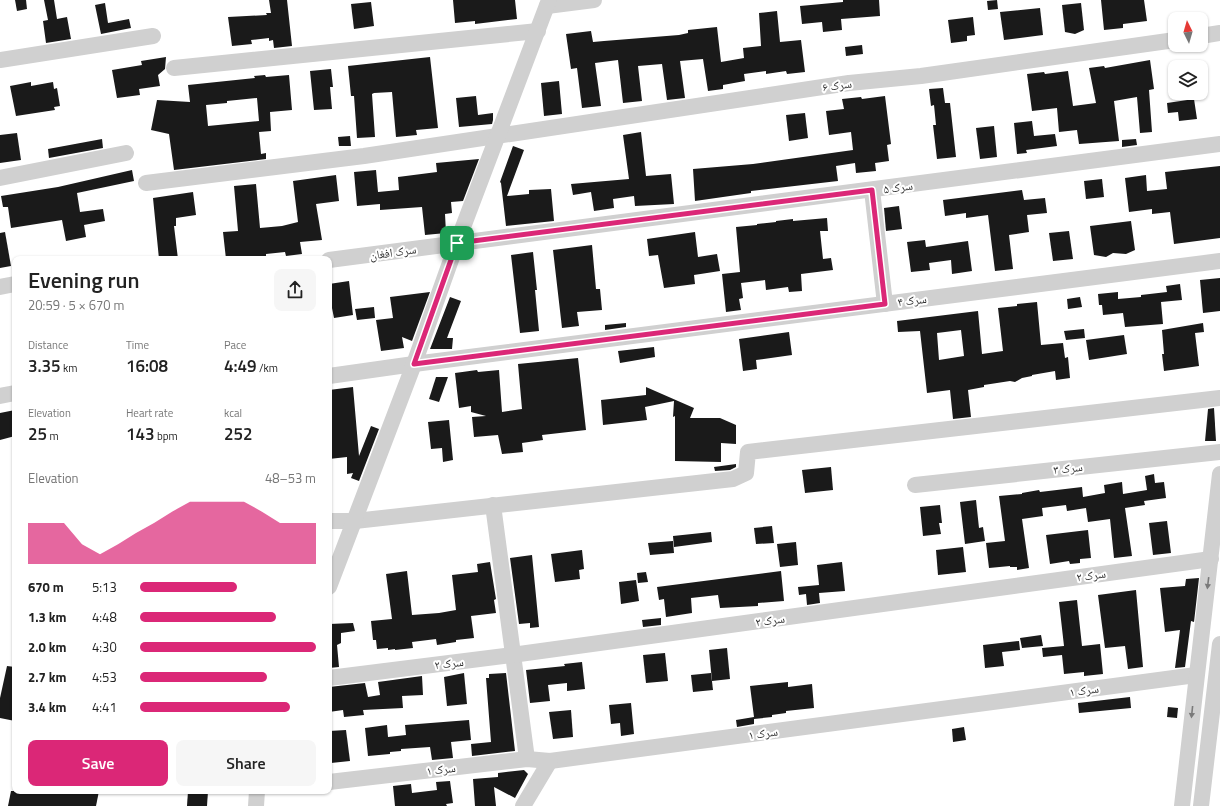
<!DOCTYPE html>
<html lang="en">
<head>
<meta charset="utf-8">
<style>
  :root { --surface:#fff; --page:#f6f6f6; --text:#222; --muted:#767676; --accent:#db2777 }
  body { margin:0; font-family:"Titillium Web","Noto Naskh Arabic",sans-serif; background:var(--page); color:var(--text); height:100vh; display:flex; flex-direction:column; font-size:15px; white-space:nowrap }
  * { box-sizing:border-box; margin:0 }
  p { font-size:13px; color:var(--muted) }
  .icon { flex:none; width:22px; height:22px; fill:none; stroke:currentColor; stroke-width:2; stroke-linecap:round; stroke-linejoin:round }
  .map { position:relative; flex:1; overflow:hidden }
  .side { position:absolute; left:12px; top:256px; width:320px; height:538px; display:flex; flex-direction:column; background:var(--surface); border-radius:8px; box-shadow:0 1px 3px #0004 }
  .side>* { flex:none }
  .needle { width:26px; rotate:355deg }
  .tools { position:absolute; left:1168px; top:12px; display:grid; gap:8px }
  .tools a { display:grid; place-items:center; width:40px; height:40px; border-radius:8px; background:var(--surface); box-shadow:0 1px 3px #0004; font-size:20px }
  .pin { position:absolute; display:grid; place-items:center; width:34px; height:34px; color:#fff; margin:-17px; border-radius:8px; box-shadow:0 2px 6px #0006 }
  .round { display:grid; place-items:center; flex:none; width:42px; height:42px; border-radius:8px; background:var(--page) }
  .summary { display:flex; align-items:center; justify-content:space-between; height:68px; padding:0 16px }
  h1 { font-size:22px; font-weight:600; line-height:30px }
  .metrics { display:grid; grid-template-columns:repeat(3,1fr); gap:6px; height:68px; padding:4px 16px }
  .metrics div { display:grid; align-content:center }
  .metrics b { font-size:17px; font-weight:600 }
  .metrics small { font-size:11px; font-weight:400 }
  .metrics p { font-size:11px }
  .chart { height:112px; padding:8px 16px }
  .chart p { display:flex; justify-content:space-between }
  .chart svg { width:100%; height:72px; margin-top:4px; fill:var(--accent); opacity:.7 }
  .primary-button { display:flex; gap:8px; margin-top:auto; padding:8px 16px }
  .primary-button a { flex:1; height:46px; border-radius:8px; background:var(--accent); color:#fff; font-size:16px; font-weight:600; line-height:46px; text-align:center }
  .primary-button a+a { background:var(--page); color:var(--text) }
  ul { padding:0 16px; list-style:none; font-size:13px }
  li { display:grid; grid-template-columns:64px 48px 1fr; align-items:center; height:30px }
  li i { height:10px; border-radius:5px; background:var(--accent) }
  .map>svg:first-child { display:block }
  .building { fill:#1a1a1a; fill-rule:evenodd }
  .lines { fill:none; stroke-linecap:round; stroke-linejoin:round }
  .minor { stroke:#d0d0d0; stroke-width:16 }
  .oneway { fill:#7a7a7a }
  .route-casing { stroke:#fff; stroke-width:8 }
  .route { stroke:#db2777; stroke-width:5 }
  .labels { text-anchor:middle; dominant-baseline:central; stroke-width:4; stroke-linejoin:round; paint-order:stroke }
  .street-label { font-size:12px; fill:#333; stroke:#fff }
</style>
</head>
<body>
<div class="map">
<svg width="1220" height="806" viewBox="0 0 1220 806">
  <rect width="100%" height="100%" fill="#fff"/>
  <g class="building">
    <path d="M15 0H26L27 9 17 11Z"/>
    <path d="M44 0H54L57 19 67 17 71 39 46 43 43 21 48 20Z"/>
    <path d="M269 0H287L292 46 274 48 273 40 269 41V38L251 40 252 44 232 46 228 17 267 15 266 13H271Z"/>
    <path d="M453 0H515L517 19 475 24V21L455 23Z"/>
    <path d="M843 0H879L880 16 841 19 842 30 823 32 822 22 802 24 800 6 843 2Z"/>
    <path d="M997 0 998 9 988 10 987 1Z"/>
    <path d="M1101 0H1144L1147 21 1123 24V28L1104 30Z"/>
    <path d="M371 2 374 26 354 29 351 4Z"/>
    <path d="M105 3 108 23 129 19 131 28 101 34 95 5Z"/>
    <path d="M1081 3 1084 30 1075 34 1065 32 1062 5Z"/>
    <path d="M1040 8 1043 35 1004 40 1000 12Z"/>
    <path d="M777 11 780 42 801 40 805 72 787 74 786 71 766 74V71L744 74 745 81 723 85V89L708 91 703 59 680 61 685 98 667 100 662 64 638 66 642 101 623 103 618 60 595 63 601 106 582 108 577 68 571 69 566 34 591 31 593 42 604 41 679 35 688 33V30L717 27 721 62 744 58 743 48 761 46 759 13Z"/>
    <path d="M973 17 975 35 967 36V41L951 43 948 20Z"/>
    <path d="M862 45 863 54 846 56 845 47Z"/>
    <path d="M166 57 165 69 158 75 160 86 139 89 140 95 117 98 112 70 142 65 141 61Z"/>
    <path d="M430 57 438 128 416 130 417 135 396 137 392 92 374 93 372 94 375 137 357 138 354 96H351L348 66Z"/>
    <path d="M1150 60 1154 89 1149 90 1152 132 1140 133 1137 97 1114 101 1119 141 1079 144 1077 130 1059 132 1057 108 1032 111 1027 74 1044 72 1045 74 1068 71 1073 106 1096 103 1089 68 1104 66 1105 68Z"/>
    <path d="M331 69 333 87H330L332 109 314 110 310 71Z"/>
    <path d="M265 75 266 77 289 75 292 110 270 112 271 131 259 132 261 154 266 153V159L174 170 169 134 151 130 157 100 190 102 188 85 255 78 254 76ZM257 98 259 121 208 126 206 105 227 103V101Z"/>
    <path d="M559 81 562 114 544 116 541 83Z"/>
    <path d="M31 82V86L53 82 54 89 57 88 60 106 54 107 55 110 16 116 10 86Z"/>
    <path d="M943 88 945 103H950L956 157 937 159 933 125H936L934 105 931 106 929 89Z"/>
    <path d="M476 96 478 115 493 113V120L492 124 459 127 456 98Z"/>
    <path d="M885 96 891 144 887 145 889 161 875 163 876 171 856 173 855 163 836 166 838 181 751 191V193L695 201 693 169 753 164 853 150 851 132 829 135 826 111 844 109 842 99 861 97 862 99Z"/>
    <path d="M1194 99 1197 119 1179 121 1178 112 1168 113 1167 103Z"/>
    <path d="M805 113 808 138 789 141 786 115Z"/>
    <path d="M1032 121 1034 136 1055 134 1057 146 1026 150 1027 153 1017 154 1014 123Z"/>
    <path d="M994 126 997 157 980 159 976 128Z"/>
    <path d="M641 132 646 176 671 174 674 204 635 206 634 196 613 199 614 208 594 211 591 192 573 195 571 184 629 179 623 135Z"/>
    <path d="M17 133 21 160 0 163V135Z"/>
    <path d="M350 136 351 146H339L338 137Z"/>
    <path d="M102 139 103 148 49 158 48 149Z"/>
    <path d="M1136 139 1137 145 1122 147V140Z"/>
    <path d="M513 146 524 150 507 196 529 194V190L551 189 554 221 506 226 501 183 500 182Z"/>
    <path d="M479 159 463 201 451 202 452 213 445 214 446 233 425 235 422 207 380 210V204L357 206 354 172 376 170 378 192 399 190 398 177 437 172 436 163Z"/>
    <path d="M1220 166V238L1174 244 1170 212 1152 214V209L1129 212 1125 178 1146 175 1147 191 1167 189 1165 172Z"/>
    <path d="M132 170 134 181 77 193 80 212 103 209 105 221 84 225 86 237 66 241 62 220 11 228 8 207H3L1 196 58 187Z"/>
    <path d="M336 175 339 201 316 204 322 240 300 242 302 254 286 256 285 252 266 254V256L226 259 223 232 238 231 234 186 256 184 260 228 282 226 298 222 293 181Z"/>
    <path d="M1102 179 1104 197 1086 199 1084 181Z"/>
    <path d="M1022 190 1024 200 1045 198 1047 213 1027 215 1029 232 1009 235 1013 269 995 271 988 215 966 218V213L945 216 943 200Z"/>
    <path d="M193 192 196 215 176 218V226H174L178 259H159L153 198Z"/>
    <path d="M899 206 902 229 886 231 884 208Z"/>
    <path d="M827 218 828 231H820L823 259 831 258 833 270 801 274 802 291 789 292 788 287 766 290 765 280 741 283 743 298 739 299 741 310 726 312 722 274 740 272 736 227 757 225V224L776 222V221L793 219V221Z"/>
    <path d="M1131 221 1135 250 1126 254 1113 253 1106 257 1094 255 1090 226Z"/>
    <path d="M1069 231 1073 259 1053 261 1049 233Z"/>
    <path d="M5 232 11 266 0 268V233Z"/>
    <path d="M695 232 698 257 717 254 720 271 694 275 695 284 664 288 658 255 649 256 647 239Z"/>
    <path d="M925 240 926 247 968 241 972 271 952 274 951 260 929 263 930 270 911 272 907 242Z"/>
    <path d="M592 245 596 289H600L602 310 577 312 579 326 562 328 553 250Z"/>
    <path d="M533 252 537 290H535L539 331 520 333 511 255Z"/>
    <path d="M1220 278V311L1203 313 1200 280Z"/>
    <path d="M349 281 353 315 334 318 331 303H329V284Z"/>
    <path d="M1180 284 1182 300 1161 302 1163 324 1125 327 1123 313 1103 315 1102 305H1099L1098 294 1118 292V299L1141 297V295L1167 292 1166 286Z"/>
    <path d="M430 292 412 341 402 337 404 348 381 351 376 320 393 318 390 297Z"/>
    <path d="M450 297 461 301 447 338H453L452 349H430Z"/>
    <path d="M1080 297 1082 307 1068 309 1067 299Z"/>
    <path d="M1037 302 1041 345 1063 343 1065 358 1068 357 1070 378 1056 380 1055 371 1032 375V376L1022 378 1015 382 1010 381 984 385V387L968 390 971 417 953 419 950 390 927 393 920 331 898 332 897 321 978 311 982 354 1003 351 998 308 1017 306V304ZM961 330 964 356 939 360 937 333Z"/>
    <path d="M374 307 375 318 357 320 355 309Z"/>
    <path d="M626 323V327L605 330V325Z"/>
    <path d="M1203 323 1204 332 1195 333 1199 366 1164 371 1162 354H1164L1162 330Z"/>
    <path d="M1084 329 1085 338 1066 340 1064 331Z"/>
    <path d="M789 332 792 355 756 360 757 369 743 371 739 339Z"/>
    <path d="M1124 335 1127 354 1089 360 1086 340Z"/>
    <path d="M654 347 655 357 620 363 618 351Z"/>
    <path d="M578 358 586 430 542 435 543 440 522 443 523 452 502 454 498 435 474 437 472 417 486 416 471 412V406L459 408 455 373 477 370 478 372 499 370 502 412 522 409 518 364Z"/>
    <path d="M436 377H448L439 402 429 399Z"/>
    <path d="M353 387 359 456 371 426 379 429 359 481 351 478 353 473 347 474V457L329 459V390Z"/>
    <path d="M646 387 694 408 690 418H720L736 425V444L721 443V462L675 461V416L673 417 674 401 645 407 647 420 603 425 601 400 646 395Z"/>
    <path d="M1214 408 1216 441H1205L1208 409Z"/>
    <path d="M15 410V436L0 440V413Z"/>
    <path d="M449 420 453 460 443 462 442 448 431 449 428 422Z"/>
    <path d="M736 464V467L730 470 715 471 714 467Z"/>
    <path d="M831 467 833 490 805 493 802 470Z"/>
    <path d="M1154 474 1155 483 1164 482 1166 498 1144 501 1145 505 1125 508 1132 556 1114 558 1110 519 1088 522 1086 508 1067 511 1066 505 1042 508 1043 516 1022 519 1029 568 1017 570V567H1010V566L989 568 986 543 1005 541 999 496 1022 494V493L1039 490 1040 492 1082 487 1083 497 1105 493 1104 485 1122 482 1123 494 1147 490 1145 476Z"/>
    <path d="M976 500 979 528 983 527 985 541 965 544 960 502Z"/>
    <path d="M940 505 942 523H939L941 534 923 536 920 507Z"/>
    <path d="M1167 521 1171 553 1153 555 1149 523Z"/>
    <path d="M772 526 774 543 756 544 754 528Z"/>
    <path d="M1088 530 1091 558 1080 559V563L1070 564 1069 561 1050 564 1046 535Z"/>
    <path d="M711 532 712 542 674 547 673 536Z"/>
    <path d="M673 541 674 553 650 555 648 543Z"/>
    <path d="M796 542 798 565 780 567 777 544Z"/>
    <path d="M963 547 966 572 938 575 936 550Z"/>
    <path d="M582 550 584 569 579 570 580 579 555 582 551 554Z"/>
    <path d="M532 555 539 627 530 628V623L519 624 510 558Z"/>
    <path d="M490 562 496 599 494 600 496 613 471 616 474 638 456 640V642L437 645 436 639 412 642 413 648 395 650V649L388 650V648L377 649 376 640H373L371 621 392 619 386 574 407 571 412 615 439 613 456 610 452 575 478 572 477 564Z"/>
    <path d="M842 562 845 591 819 593 820 603 807 605 806 594 799 595 798 587 819 585 817 565Z"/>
    <path d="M781 571 784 601 758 603V606L720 608 718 595 691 598 692 613 666 617 664 599 659 600 657 587Z"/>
    <path d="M646 572 648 582 638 583 637 573Z"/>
    <path d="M1199 578 1194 622 1191 621 1185 667 1175 668 1180 630 1165 632 1160 588 1185 586 1186 579Z"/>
    <path d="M636 580 639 601 621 604 619 582Z"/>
    <path d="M1136 590 1143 667 1128 669 1125 646 1105 648 1098 595Z"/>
    <path d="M1077 600 1082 646 1100 644 1103 674 1084 676V672L1064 674 1062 655 1043 657 1042 648 1064 646 1059 602Z"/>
    <path d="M661 618V625L643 627 642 620Z"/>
    <path d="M353 623 355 631 341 633V643L337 645 339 667 329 668V624Z"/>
    <path d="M1041 635 1043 646 1022 648 1020 638Z"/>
    <path d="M1019 641 1020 650 1002 652 1004 666 985 668 983 645Z"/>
    <path d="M727 648 730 679 712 681 709 650Z"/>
    <path d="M665 653 668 681 646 683 643 655Z"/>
    <path d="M582 662 585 689 567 691V683L548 685 550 701 530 703 526 670 565 666 564 664Z"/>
    <path d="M7 666 15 667V721L0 718V698Z"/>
    <path d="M464 673 467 704 447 706 444 677Z"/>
    <path d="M506 673 515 751 472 756 471 744 491 742 486 678H489V674Z"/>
    <path d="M711 673 713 690 693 692 691 675Z"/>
    <path d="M422 676 423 695 402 696 403 708 363 710 364 715 344 717 343 710 329 712V687L365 683 368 697 380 695 378 682Z"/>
    <path d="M788 682V687L812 684 814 708 786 711V713L772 715V717L754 719V724L737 727 736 720 754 717 750 686Z"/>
    <path d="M1130 697 1131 708 1079 713 1078 703Z"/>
    <path d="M631 703 634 734 621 736 620 723 611 724 609 705Z"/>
    <path d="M1168 707 1178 708 1177 718 1167 717Z"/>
    <path d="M571 710 573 737 553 739 549 712Z"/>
    <path d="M469 720 471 740 451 742 453 758 432 760 430 747 401 749V751L390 752V754L368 756 365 728 387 725 388 737 406 735 405 725Z"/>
    <path d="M964 727 966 740 953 742 952 729Z"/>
    <path d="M346 730 350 761 331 763 329 731Z"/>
    <path d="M524 770 528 774 515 798 494 787 496 806H475L473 779 498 777V773Z"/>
    <path d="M450 781 453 803 446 804 447 806H395L393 786 411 784 412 793 437 790 436 782Z"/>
    <path d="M11 791H99L96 806H8Z"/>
    <path d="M188 791H208L207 806H187Z"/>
  </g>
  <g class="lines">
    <g class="minor">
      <path d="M547 6 594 0"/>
      <path d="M1201 36 1220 33"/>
      <path d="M0 60 153 36"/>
      <path d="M174 68 538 31"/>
      <path d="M0 178 126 153"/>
      <path d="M146 183 364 156 849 83 921 76 1175 40"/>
      <path d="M872 190 885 304"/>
      <path d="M329 260 1220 144"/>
      <path d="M0 287 15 284"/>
      <path d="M329 376 414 364 1220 261"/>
      <path d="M0 396 15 393"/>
      <path d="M915 485 1220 452"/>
      <path d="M493 505 527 759"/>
      <path d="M329 521H355L733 479 746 473 748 452 1220 398"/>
      <path d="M329 587 414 364 457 243 549 0"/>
      <path d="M329 678 512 655 1211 559"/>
      <path d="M329 782 527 759 550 761 1196 675"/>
      <path d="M256 806 257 791"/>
      <path d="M523 806 550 761"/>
      <path d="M1182 806 1220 474"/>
      <path d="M1201 806 1220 644"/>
    </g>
  </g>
  <defs><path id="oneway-solid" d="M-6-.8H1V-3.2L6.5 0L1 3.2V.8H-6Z"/></defs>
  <g class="oneway">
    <use href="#oneway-solid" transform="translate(1208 583) rotate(97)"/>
    <use href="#oneway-solid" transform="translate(1192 712) rotate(96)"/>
  </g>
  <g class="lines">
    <g class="route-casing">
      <path id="route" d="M872 190 885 304 414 364 457 243Z"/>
    </g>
    <use href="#route" class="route"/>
  </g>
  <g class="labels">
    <g class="street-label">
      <text transform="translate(837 85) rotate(-8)">سرک ۶</text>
      <text transform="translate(898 187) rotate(-8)">سرک ۵</text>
      <text transform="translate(393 252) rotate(-8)">سرک افغان</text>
      <text transform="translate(912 300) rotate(-7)">سرک ۴</text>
      <text transform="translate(1068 468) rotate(-6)">سرک ۳</text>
      <text transform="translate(1091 575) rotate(-8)">سرک ۲</text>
      <text transform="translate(770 620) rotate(-8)">سرک ۲</text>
      <text transform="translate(449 663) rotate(-7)">سرک ۲</text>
      <text transform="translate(1084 690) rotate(-8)">سرک ۱</text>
      <text transform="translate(763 733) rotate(-8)">سرک ۱</text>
      <text transform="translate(441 769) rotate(-7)">سرک ۱</text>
    </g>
  </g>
</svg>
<div class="tools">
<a><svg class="needle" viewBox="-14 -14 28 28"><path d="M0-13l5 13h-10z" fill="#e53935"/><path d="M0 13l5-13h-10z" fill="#767676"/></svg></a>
<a><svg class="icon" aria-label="layers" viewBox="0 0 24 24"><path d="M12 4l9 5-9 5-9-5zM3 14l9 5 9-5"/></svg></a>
</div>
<div class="pin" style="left:457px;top:243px;background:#1e9e55"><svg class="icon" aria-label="arrive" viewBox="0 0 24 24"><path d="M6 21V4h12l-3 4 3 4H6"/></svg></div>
<section class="side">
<div class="summary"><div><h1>Evening run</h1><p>20:59 · 5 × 670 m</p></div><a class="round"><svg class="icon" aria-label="share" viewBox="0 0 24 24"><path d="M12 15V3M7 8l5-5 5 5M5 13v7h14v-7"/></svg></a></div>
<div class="metrics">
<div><p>Distance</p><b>3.35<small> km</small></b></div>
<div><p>Time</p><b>16:08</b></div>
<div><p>Pace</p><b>4:49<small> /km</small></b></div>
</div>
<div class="metrics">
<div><p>Elevation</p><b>25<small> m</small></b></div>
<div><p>Heart rate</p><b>143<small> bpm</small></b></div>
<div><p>kcal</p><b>252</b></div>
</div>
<div class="chart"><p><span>Elevation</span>48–53 m</p>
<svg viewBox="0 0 160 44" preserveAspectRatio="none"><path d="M0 44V19L10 19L20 19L30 32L40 38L50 32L60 25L70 19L80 12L90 6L100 6L110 6L120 6L130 12L140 19L150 19L160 19V44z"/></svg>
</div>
<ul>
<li><b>670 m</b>5:13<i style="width:55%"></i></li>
<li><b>1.3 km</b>4:48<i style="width:77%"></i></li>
<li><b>2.0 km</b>4:30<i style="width:100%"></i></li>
<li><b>2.7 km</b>4:53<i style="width:72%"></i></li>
<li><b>3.4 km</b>4:41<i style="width:85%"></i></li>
</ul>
<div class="primary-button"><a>Save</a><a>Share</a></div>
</section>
</div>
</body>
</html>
